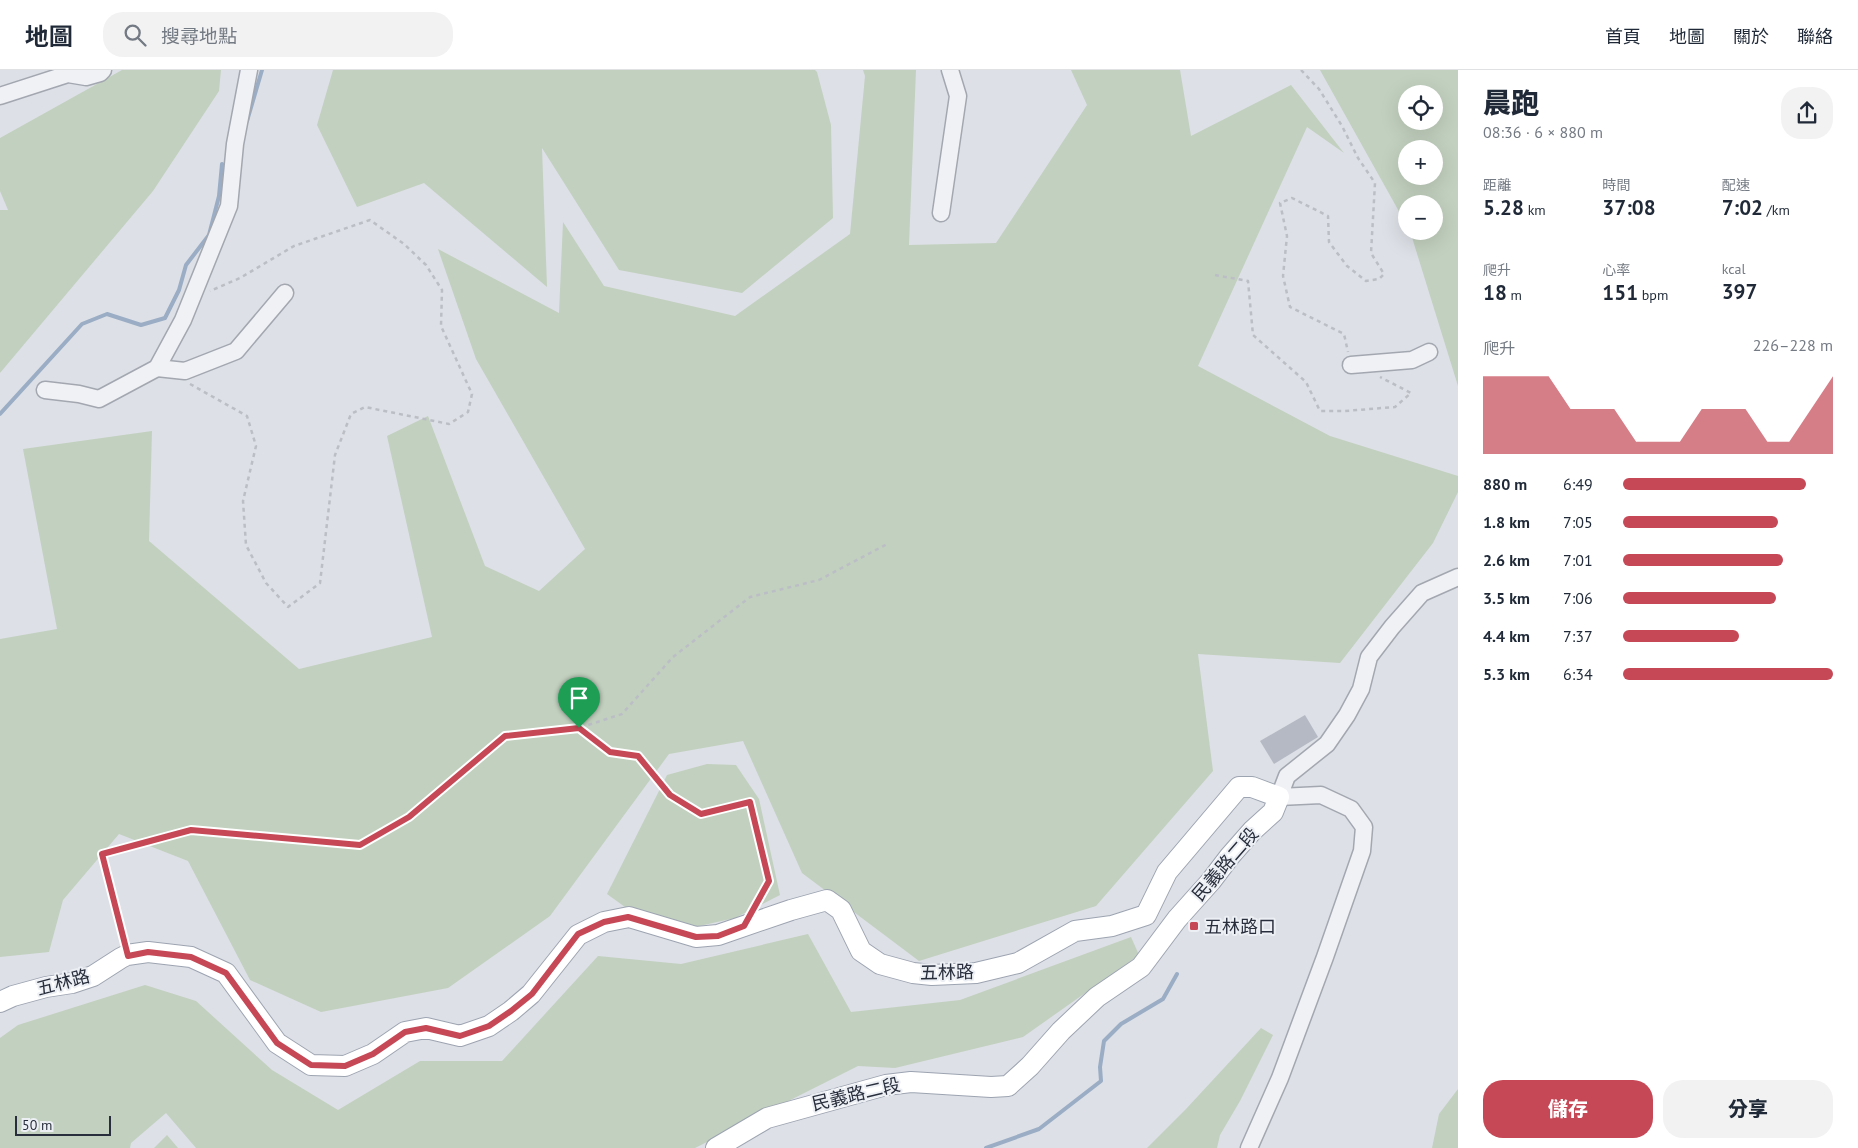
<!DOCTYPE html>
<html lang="zh-TW">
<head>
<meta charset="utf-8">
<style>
  :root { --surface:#fff; --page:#f2f2f3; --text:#1f2937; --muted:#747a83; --line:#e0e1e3; --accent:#c64856 }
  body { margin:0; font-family:"PT Sans","Noto Sans TC",sans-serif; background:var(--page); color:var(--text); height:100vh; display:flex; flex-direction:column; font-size:19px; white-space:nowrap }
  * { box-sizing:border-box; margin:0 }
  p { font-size:16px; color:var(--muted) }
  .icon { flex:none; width:28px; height:28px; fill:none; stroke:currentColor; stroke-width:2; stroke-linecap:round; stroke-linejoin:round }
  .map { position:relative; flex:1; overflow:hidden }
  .panel { display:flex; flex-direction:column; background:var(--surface); width:400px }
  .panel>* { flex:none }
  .controls { position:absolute; left:1398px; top:15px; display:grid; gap:10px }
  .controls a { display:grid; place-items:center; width:45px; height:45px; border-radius:50%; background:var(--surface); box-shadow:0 5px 20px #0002; font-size:25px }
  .scale { position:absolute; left:15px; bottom:12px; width:96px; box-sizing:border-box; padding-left:5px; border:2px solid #282e3c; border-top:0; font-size:14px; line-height:18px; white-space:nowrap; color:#282e3c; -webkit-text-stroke:4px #eceff4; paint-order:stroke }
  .pin { position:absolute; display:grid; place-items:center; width:42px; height:42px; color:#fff; margin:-51px -21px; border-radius:50% 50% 50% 0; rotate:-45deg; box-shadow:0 0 5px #0007 }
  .pin .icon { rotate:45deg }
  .round { display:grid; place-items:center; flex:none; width:52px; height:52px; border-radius:20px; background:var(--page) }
  .summary { display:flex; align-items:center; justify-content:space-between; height:85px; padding:0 25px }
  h1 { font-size:28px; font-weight:800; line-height:38px }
  .metrics { display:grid; grid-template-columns:repeat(3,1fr); gap:8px; height:85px; padding:5px 25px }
  .metrics div { display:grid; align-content:center }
  .metrics b { font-size:21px; font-weight:800 }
  .metrics small { font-size:14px; font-weight:400 }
  .metrics p { font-size:14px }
  .chart { height:140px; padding:10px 25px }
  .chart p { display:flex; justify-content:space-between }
  .chart svg { width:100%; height:90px; margin-top:5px; fill:var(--accent); opacity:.7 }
  .action { display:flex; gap:10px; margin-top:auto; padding:10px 25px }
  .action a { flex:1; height:58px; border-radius:20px; background:var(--accent); color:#fff; font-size:20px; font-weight:800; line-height:58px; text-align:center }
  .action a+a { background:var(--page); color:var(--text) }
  ul { padding:0 25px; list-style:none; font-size:16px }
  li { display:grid; grid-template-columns:80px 60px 1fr; align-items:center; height:38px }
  li i { height:12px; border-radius:6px; background:var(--accent) }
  header { display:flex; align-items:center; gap:30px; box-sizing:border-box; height:70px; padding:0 25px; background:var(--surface); border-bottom:1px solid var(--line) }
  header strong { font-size:24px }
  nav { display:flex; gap:28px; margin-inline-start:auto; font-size:18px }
  .search { width:350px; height:45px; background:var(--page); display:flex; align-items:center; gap:12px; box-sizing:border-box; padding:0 18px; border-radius:20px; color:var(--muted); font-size:19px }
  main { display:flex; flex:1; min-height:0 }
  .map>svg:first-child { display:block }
  .green { fill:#c2d0bf; fill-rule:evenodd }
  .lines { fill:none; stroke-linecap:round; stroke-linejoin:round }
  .stream { stroke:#9aadc5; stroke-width:4 }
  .building { fill:#b5b9c3 }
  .minor-casing { stroke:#a3a7b0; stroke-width:19 }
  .major-casing { stroke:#9da4b1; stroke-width:22 }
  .path { stroke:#bcbec5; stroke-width:2.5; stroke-dasharray:4 4; stroke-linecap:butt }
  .minor { stroke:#f0f1f5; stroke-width:16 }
  .major { stroke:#fff; stroke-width:20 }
  .route-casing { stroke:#fff; stroke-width:10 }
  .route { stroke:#c64856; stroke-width:6 }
  .poi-dot { fill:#c64856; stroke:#eceff4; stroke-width:2 }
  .labels { text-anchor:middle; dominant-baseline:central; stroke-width:4; stroke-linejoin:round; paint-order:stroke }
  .street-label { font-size:18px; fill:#282e3c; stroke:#eceff4 }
  .poi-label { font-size:18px; fill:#282e3c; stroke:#eceff4; text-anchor:start }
</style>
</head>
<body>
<header>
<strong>地圖</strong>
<div class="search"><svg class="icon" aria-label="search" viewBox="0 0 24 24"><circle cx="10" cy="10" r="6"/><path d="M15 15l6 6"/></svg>搜尋地點</div>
<nav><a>首頁</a><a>地圖</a><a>關於</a><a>聯絡</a></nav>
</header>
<main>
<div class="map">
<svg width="1458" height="1078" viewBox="0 0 1458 1078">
  <rect width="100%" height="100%" fill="#dde0e6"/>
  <g class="green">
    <path d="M122 0H221L219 21 153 121 0 303V140H8L0 121V68Z"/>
    <path d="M333 0H815L817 2 831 55 833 148 742 223 619 200 542 78 547 217 424 113 357 137 317 55Z"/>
    <path d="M863 0H916L909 175 996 173 1087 35 1071 0H1180L1191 66 1291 15 1344 83 1307 57 1198 296 1330 366 1458 406V422L1433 473 1340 593 1198 584 1213 701 1096 836 919 891 802 803 743 671 669 684 550 846 448 918 321 942 250 910 188 791 119 764 63 830 49 882 0 887V569L57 559 23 379 152 361 149 471 299 599 432 567 387 366 428 346 485 496 539 521 585 479 476 289 438 179 559 243 563 152 604 216 735 246 850 164 865 6Z"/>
    <path d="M1320 0H1458V316L1410 161H1434V134H1406V154ZM1406 24H1434V51H1406ZM1406 79H1434V106H1406Z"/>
    <path d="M707 694 736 695 759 729 780 825 735 848 677 861 636 845 607 824 667 705Z"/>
    <path d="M808 864 851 942 960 930 1131 867 1139 885 1023 967 895 998 858 996 695 1078H196L166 1043 131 1073 130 1078H0V968L18 955 145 915 196 931 272 1000 338 1040 420 991H502L598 886 681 894Z"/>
    <path d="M1261 958 1273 965 1240 1031 1220 1065 1217 1078H1147L1186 1039Z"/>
    <path d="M1458 1019V1078H1432L1439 1044Z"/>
    <path d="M167 1065 178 1078H154Z"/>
  </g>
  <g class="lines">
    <g class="stream">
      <path d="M247 51 262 0"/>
      <path d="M0 344 82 254 107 244 141 255 165 248 179 220 186 195 209 165 219 126 222 94"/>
      <path d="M986 1078 1039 1059 1101 1011 1100 997 1104 971 1121 954 1163 929 1177 904"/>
    </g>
  </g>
  <path class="building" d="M1305 645 1318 667 1274 694 1260 671Z"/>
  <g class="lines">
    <g class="minor-casing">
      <g id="minor">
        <path d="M0 26 68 4 86 7 100 3 103 0"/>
        <path d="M941 143 958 26 950 0"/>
        <path d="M1351 295 1412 290 1429 282"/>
        <path d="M157 298 185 301 236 281 285 223"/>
        <path d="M45 320 79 324 99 329 157 298 183 250 229 136 235 74 249 0"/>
        <path d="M1249 1078 1280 1008 1325 887 1362 781 1364 757 1351 739 1321 725 1279 727 1287 706 1327 674 1347 645 1361 619 1369 587 1392 557 1422 523 1458 507"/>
      </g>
    </g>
    <g class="major-casing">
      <path id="major" d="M0 932 13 926 46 917 72 913 93 906 121 888 127 885 148 882 191 887 226 903 277 973 311 995 345 996 373 984 405 962 426 958 460 966 489 956 511 941 531 924 578 865 604 852 629 847 696 867 718 865 791 840 827 830 841 840 861 881 880 894 913 903 932 905 976 903 1018 893 1075 861 1112 856 1146 845 1167 802 1239 717H1252L1279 727 1273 742 1252 761 1230 786 1211 811 1177 849 1141 897 1097 927 1061 961 1030 996 1008 1016 991 1017 911 1012 886 1015 767 1048 716 1078"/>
    </g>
    <g class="path">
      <path d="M1301 0 1319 19 1342 56 1358 88 1375 113 1371 183 1384 204 1379 209 1366 211 1347 196 1329 172 1328 146 1292 128 1280 133 1287 166 1283 206 1290 237 1344 264 1348 282"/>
      <path d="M1215 205 1248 211 1253 265 1306 312 1320 341H1345L1395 337 1411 323 1380 307"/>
      <path d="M190 314 247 346 256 376 243 431 246 475 266 513 288 537 320 513 335 385 351 344 365 337 449 354 468 342 472 324 441 256 442 220 426 195 404 174 370 150 294 176 240 208 210 221"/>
      <path d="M579 658 610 682 638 686 670 725 701 744 751 731 769 811 756 835"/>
      <path d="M123 869 102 784 191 759 360 775 409 747 505 666 579 658 622 644 673 587 750 527 819 510 889 473"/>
    </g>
    <use href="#minor" class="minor"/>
    <use href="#major" class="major"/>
  </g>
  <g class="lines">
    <g class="route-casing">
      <path id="route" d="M579 658 610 682 638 686 670 725 701 744 750 732 769 811 744 856 718 866 696 867 628 847 604 852 578 864 532 924 511 941 489 956 460 966 426 958 405 962 373 984 345 996 311 995 277 973 226 903 191 887 148 882 128 886 102 784 191 760 360 775 409 747 505 666Z"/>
    </g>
    <use href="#route" class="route"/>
  </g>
  <rect class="poi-dot" x="1189" y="851" width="10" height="10" rx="2.5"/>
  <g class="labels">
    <g class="street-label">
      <text transform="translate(1225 794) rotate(-49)">民義路二段</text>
      <text transform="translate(947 902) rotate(-1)">五林路</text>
      <text transform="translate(63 912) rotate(-15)">五林路</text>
      <text transform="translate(856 1024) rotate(-13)">民義路二段</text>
    </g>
    <g class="poi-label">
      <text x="1204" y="856">五林路口</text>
    </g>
  </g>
</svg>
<div class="controls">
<a><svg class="icon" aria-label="locate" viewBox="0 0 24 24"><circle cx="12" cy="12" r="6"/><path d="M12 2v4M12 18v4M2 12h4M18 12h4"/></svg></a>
<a>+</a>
<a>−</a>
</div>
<div class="scale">50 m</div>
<div class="pin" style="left:579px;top:658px;background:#1e9e55"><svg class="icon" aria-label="arrive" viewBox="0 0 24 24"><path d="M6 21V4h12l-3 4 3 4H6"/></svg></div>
</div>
<section class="panel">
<div class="summary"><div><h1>晨跑</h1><p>08:36 · 6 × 880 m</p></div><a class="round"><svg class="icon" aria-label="share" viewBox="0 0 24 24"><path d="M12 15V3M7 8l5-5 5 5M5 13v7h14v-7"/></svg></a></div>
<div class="metrics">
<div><p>距離</p><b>5.28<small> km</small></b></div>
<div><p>時間</p><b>37:08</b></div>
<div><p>配速</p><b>7:02<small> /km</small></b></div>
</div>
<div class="metrics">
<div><p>爬升</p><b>18<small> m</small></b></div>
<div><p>心率</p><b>151<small> bpm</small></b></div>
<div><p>kcal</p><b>397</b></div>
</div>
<div class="chart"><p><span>爬升</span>226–228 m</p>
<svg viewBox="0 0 160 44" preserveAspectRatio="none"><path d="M0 44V6L10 6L20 6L30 6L40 22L50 22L60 22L70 38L80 38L90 38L100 22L110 22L120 22L130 38L140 38L150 22L160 6V44z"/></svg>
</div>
<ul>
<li><b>880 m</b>6:49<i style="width:87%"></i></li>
<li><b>1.8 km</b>7:05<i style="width:74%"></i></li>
<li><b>2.6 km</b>7:01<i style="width:76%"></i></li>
<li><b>3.5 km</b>7:06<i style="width:73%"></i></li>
<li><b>4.4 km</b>7:37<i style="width:55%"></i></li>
<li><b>5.3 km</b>6:34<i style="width:100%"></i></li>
</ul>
<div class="action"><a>儲存</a><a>分享</a></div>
</section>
</main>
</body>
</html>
